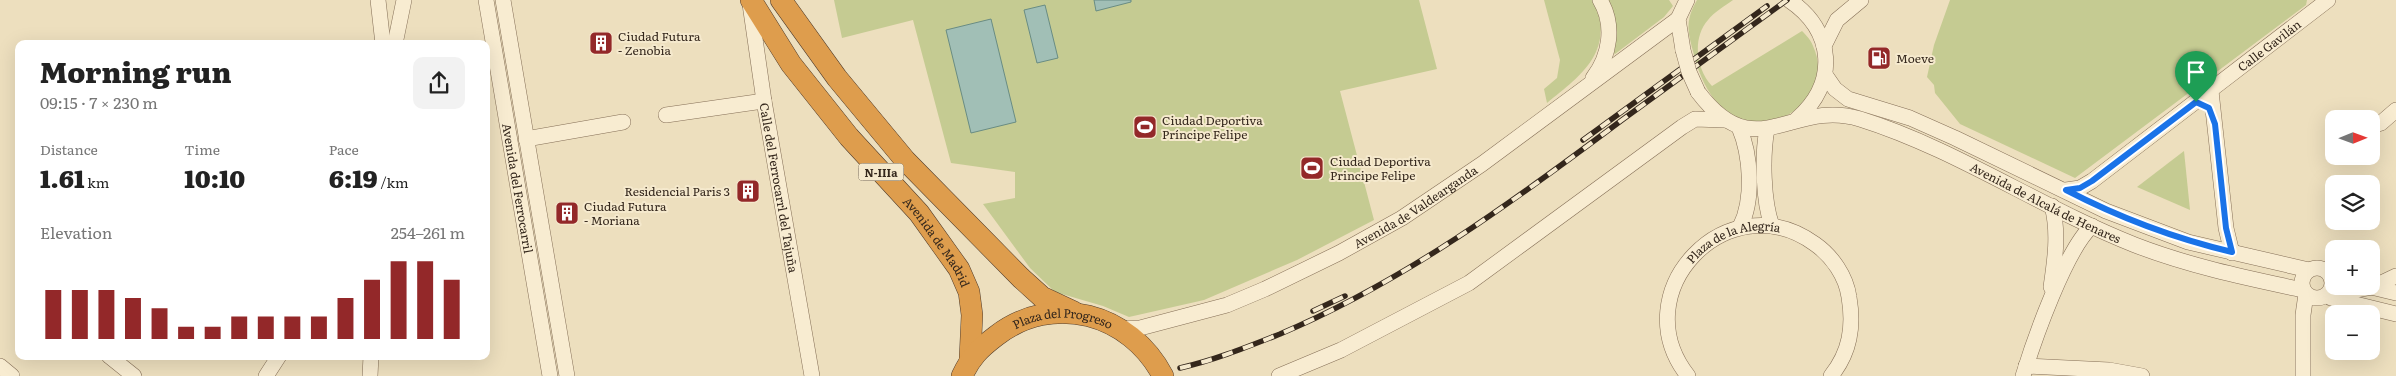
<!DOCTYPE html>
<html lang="en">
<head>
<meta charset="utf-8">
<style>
  :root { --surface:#fff; --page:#f2f2f2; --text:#222; --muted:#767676; --accent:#932829 }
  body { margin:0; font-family:Literata,serif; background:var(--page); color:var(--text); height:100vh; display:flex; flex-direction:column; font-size:19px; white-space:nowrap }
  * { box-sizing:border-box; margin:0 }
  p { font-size:16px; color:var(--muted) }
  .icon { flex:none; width:28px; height:28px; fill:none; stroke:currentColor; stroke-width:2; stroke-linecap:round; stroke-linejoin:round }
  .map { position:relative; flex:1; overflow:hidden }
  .details { position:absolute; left:15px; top:40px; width:475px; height:320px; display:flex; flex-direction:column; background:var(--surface); border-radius:10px; box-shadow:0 5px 20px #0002 }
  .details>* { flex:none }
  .needle { width:32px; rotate:89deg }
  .tools { position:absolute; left:2325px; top:110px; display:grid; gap:10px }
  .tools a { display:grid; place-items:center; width:55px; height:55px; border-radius:10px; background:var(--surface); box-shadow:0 5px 20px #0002; font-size:25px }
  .pin { position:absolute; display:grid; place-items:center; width:42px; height:42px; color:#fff; margin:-51px -21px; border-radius:50% 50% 50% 0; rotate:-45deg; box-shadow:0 0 5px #0007 }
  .pin .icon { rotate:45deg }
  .round { display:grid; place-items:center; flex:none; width:52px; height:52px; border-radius:10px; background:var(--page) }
  .head { display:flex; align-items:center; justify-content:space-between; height:85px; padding:0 25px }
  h1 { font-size:28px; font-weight:800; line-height:38px }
  .figures { display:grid; grid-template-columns:repeat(3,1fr); gap:8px; height:85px; padding:5px 25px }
  .figures div { display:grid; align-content:center }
  .figures b { font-size:25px; font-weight:800 }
  .figures small { font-size:14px; font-weight:400 }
  .figures p { font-size:14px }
  .chart { height:140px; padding:10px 25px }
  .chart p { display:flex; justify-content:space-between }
  .chart svg { width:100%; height:90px; margin-top:5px; stroke:var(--accent); stroke-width:6 }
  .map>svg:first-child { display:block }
  .green { fill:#c5cb92 }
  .water { fill:#a1bfb6; stroke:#698c83 }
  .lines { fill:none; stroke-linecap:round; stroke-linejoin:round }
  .minor-casing { stroke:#856f57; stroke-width:16 }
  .highway-casing { stroke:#523d2c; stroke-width:22 }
  .minor { stroke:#f8ecd1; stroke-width:15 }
  .highway { stroke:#de9d4d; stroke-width:21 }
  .rail-casing { stroke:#34271c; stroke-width:5.5 }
  .rail { stroke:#f5e9cd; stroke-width:4; stroke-dasharray:11; stroke-linecap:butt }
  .minor-bridge-casing { stroke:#856f57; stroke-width:16; stroke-linecap:butt }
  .minor-bridge { stroke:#f8ecd1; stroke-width:15 }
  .route-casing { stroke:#fff; stroke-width:10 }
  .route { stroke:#1a73e8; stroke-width:6 }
  .labels { text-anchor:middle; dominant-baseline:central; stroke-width:4; stroke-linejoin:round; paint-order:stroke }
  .shield { fill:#f5e9cd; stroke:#6e6151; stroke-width:1 }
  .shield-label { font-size:11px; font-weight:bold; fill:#34271c }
  .poi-label { font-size:12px; fill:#34271c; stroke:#f5e9cd; text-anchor:start }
  .street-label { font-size:12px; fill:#34271c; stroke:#f5e9cd }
</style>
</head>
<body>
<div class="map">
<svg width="2396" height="376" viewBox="0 0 2396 376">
  <rect width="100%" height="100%" fill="#eddfbe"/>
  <g class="green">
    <path d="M834 0H1419L1437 69 1340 91 1374 220 1297 260 1204 300 1129 317 1103 306 1055 292 1030 268 983 204 1015 198V172L951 163 913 20 842 38Z"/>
    <path d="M1544 0H1594C1615 51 1583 74 1547 103L1544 89 1557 78 1560 60Z"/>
    <path d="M1607 0H1669L1673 6 1664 17 1615 54 1612 52Z"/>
    <path d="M1697 0H1733C1725 6 1714 12 1708 20 1692 38 1696 69 1712 86L1802 31C1806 35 1811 40 1813 46 1843 109 1729 173 1696 62 1689 36 1683 24 1697 0Z"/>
    <path d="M1950 0H2307L2306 5 2075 178 1960 124 1935 93 1934 85 1927 77 1934 45Z"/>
    <path d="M2184 151 2190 210 2137 187Z"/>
  </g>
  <g class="water">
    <path d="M1094 0H1131V2L1096 11Z"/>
    <path d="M1045 5 1058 58 1037 63 1024 10Z"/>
    <path d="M991 19 1016 122 971 133 946 30Z"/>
  </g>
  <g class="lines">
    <g class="minor-casing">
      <g id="minor">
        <path d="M378 0 383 44"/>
        <path id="s1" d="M486 0 550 376"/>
        <path d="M503 0 567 376"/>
        <path d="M1789 0C1835 31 1838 83 1797 119"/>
        <path id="s2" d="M750 4 764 101 812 376"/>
        <path d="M395 44 404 0"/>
        <path d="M1824 46 1837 20 1861 0"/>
        <path d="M1683 50 1678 19 1687 0"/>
        <path d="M1826 76 1835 89 1848 99 1910 118 1955 138 2106 211 2188 242 2309 270"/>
        <path d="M1593 78C1610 56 1615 25 1600 0"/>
        <path d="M2211 91 2226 228 2232 253"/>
        <path id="s3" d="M1698 92C1756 169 1791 98 1860 119 1956 149 2041 208 2135 245 2189 266 2247 278 2303 290"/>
        <path d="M666 115 764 101"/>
        <path d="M2371 126 2381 123 2396 110"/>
        <path d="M1739 127C1751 155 1754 200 1740 227"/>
        <path d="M1767 129C1762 156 1763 201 1772 226"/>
        <path d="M526 139 623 122"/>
        <path id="s4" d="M2066 190 2080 188 2092 181 2328 0"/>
        <circle cx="2317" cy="283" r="15"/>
        <path d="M2051 287C2055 260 2059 232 2052 206"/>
        <path d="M2371 287 2396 293"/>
        <path d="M2325 296 2373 287 2396 276"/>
        <path d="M2331 298 2396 314"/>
        <path id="s5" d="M1121 329 1140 328 1227 305 1265 289 1339 253 1402 218 1482 164 1678 19"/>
        <path d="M109 356 134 376"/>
        <path d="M0 366 12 376"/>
        <path d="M2026 366 2109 370 2142 376"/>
        <path d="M266 376 279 356"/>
        <path d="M370 376 371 356"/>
        <path d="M1279 376 1341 350 1469 283 1682 127 1695 119 1724 120"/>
        <path id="s6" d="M1688 376C1622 292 1728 181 1815 244 1832 256 1846 276 1849 297 1854 327 1850 352 1831 376"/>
        <path d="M2023 376C2034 340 2066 249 2092 226"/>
        <path d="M2303 376V315L2306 294"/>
      </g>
    </g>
    <g class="highway-casing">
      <g id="highway">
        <path id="s7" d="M751 0 791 64 849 137 919 213 959 269 969 292 972 315 970 358"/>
        <path d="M781 0 837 78 905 160 1021 278 1042 297 1074 312"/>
        <path id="s8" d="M962 376C971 357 979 349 996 336 1053 292 1130 313 1163 376"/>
      </g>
    </g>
    <use href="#minor" class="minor"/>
    <use href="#highway" class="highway"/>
    <g class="rail-casing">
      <g id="rail">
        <path d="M1583 140 1767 6"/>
        <path d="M1313 311 1345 296"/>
        <path d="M1180 368C1215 360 1247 347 1280 334 1405 281 1514 201 1622 120 1677 80 1732 40 1787 0"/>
      </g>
    </g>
    <use href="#rail" class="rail"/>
    <g class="minor-bridge-casing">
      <path id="minor-bridge" d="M1683 50 1689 72 1698 92"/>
    </g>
    <use href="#minor-bridge" class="minor-bridge"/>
  </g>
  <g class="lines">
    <g class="route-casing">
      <path id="route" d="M2196 102 2209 108 2215 124 2226 228 2232 252C2173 238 2120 218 2066 190L2080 188 2092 181Z"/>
    </g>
    <use href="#route" class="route"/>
  </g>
  <defs>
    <g id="building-square" transform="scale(1.25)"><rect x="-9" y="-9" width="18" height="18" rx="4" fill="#932829" stroke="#f5e9cd"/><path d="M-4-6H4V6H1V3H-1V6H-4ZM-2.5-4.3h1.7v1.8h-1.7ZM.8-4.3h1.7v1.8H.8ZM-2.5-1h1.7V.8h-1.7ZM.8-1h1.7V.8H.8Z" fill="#fff"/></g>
    <g id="fuel-square" transform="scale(1.25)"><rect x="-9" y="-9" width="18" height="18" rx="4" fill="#932829" stroke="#f5e9cd"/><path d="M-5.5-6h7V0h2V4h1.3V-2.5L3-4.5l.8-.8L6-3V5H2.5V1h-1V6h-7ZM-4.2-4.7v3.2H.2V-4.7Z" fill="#fff"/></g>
    <g id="stadium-square" transform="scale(1.25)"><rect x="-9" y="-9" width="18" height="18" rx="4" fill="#932829" stroke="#f5e9cd"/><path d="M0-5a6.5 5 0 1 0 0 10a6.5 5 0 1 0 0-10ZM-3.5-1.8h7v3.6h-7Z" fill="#fff"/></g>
  </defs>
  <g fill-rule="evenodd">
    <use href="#building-square" x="601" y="43"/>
    <use href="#fuel-square" x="1879" y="58"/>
    <use href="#stadium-square" x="1145" y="127"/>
    <use href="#stadium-square" x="1312" y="168"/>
    <use href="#building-square" x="748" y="191"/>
    <use href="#building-square" x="567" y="213"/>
  </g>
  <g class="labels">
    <rect class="shield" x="858.5" y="163.5" width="45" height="17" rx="4"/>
    <g class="shield-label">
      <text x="881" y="172">N-IIIa</text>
    </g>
    <g class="poi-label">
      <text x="618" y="36">Ciudad Futura<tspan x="618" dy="14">- Zenobia</tspan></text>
      <text x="1896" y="58">Moeve</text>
      <text x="1162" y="120">Ciudad Deportiva<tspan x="1162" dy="14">Príncipe Felipe</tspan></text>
      <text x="1330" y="161">Ciudad Deportiva<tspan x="1330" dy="14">Principe Felipe</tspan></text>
      <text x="730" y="191" text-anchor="end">Residencial Paris 3</text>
      <text x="584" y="206">Ciudad Futura<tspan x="584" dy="14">- Moriana</tspan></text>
    </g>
    <g class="street-label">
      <text stroke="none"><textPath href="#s4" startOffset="251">Calle Gavilán</textPath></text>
      <text stroke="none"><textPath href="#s1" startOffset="191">Avenida del Ferrocarril</textPath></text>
      <text stroke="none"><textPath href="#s2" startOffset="186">Calle del Ferrocarrl del Tajuña</textPath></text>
      <text stroke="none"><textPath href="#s3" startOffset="381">Avenida de Alcalá de Henares</textPath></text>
      <text stroke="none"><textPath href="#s5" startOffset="322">Avenida de Valdearganda</textPath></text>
      <text stroke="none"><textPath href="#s7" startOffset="306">Avenida de Madrid</textPath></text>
      <text stroke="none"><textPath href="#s6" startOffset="176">Plaza de la Alegría</textPath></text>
      <text stroke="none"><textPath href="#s8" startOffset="125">Plaza del Progreso</textPath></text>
    </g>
  </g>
</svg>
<div class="tools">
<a><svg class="needle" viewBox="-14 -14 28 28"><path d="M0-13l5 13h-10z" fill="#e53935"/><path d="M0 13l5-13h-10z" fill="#767676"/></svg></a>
<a><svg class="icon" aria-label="layers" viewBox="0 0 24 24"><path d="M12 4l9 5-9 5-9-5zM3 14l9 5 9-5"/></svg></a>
<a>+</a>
<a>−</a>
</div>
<div class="pin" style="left:2196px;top:102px;background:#1e9e55"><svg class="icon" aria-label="arrive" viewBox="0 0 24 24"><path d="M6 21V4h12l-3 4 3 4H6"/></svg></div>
<section class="details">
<div class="head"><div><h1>Morning run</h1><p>09:15 · 7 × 230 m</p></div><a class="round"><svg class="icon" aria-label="share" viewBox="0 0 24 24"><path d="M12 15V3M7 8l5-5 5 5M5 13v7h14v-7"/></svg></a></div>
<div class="figures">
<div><p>Distance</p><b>1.61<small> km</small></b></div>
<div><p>Time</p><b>10:10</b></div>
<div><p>Pace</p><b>6:19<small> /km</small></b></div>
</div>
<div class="chart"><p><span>Elevation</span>254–261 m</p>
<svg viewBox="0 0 160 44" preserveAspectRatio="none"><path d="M5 44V20M15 44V20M25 44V20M35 44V24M45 44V29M55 44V38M65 44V38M75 44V33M85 44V33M95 44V33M105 44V33M115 44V24M125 44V15M135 44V6M145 44V6M155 44V15"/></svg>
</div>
</section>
</div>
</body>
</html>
